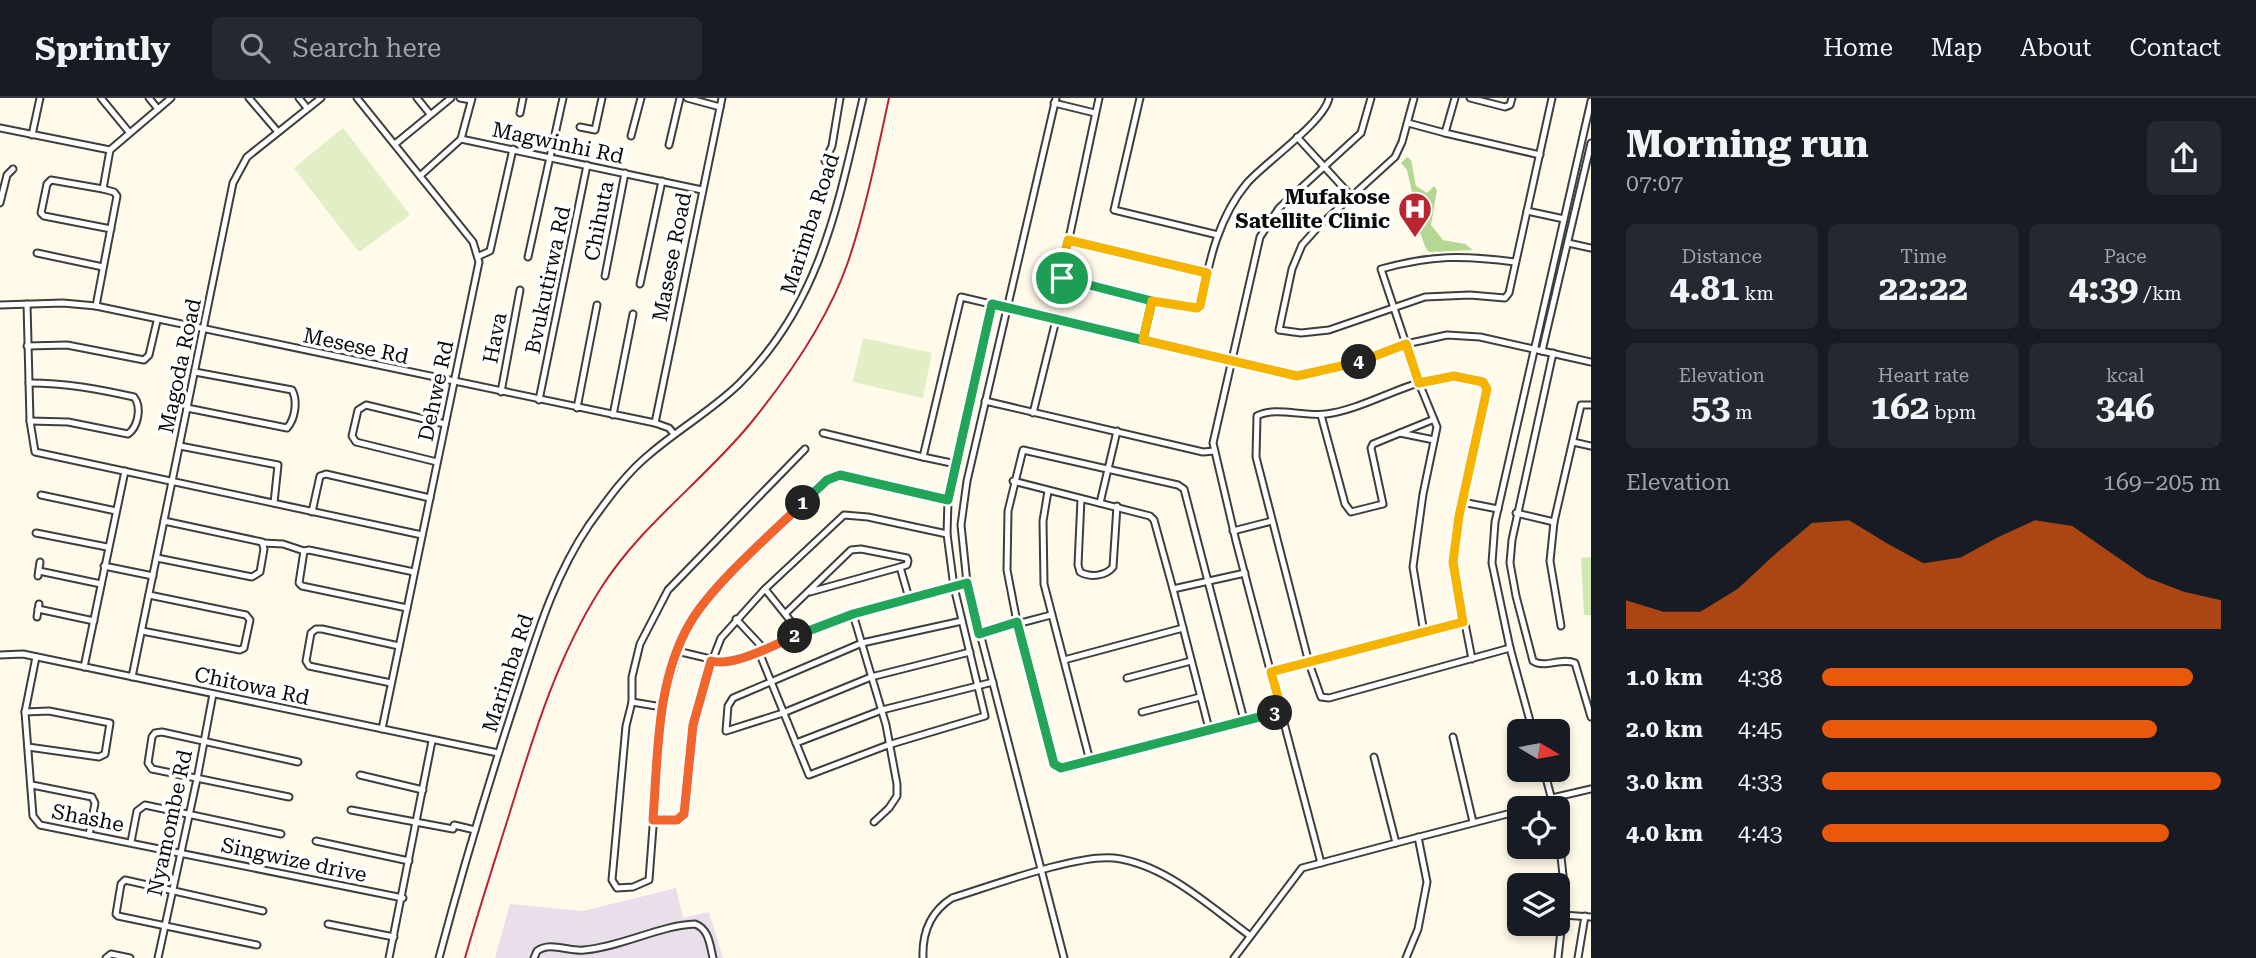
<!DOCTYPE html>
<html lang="en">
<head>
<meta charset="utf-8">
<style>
  :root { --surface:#171b24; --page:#242831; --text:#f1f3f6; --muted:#9ea1a6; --line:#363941; --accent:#ea580c }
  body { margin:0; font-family:"Roboto Serif",serif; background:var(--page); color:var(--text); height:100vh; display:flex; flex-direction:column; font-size:26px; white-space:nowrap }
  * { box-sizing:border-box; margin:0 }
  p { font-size:23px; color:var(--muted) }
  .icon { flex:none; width:38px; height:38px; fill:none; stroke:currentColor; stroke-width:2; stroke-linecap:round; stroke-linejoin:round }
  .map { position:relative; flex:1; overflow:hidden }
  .details { display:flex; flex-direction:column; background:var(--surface); width:665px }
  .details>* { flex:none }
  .needle { width:46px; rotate:100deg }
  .buttons { position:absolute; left:1507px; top:621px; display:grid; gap:14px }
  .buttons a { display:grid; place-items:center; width:63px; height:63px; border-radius:10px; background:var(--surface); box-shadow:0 4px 10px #0003; font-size:35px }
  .pin { position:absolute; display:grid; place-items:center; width:60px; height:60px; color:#fff; margin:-30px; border:4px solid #fff; border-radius:50%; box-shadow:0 2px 7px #0007 }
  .km { position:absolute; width:35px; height:35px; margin:-18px; border-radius:50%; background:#222; color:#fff; font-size:19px; line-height:35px; text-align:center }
  .round { display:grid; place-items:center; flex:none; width:74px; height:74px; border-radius:10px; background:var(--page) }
  .headline { display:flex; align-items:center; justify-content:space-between; height:119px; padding:0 35px }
  h1 { font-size:38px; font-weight:700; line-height:52px }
  .stats { display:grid; grid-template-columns:repeat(3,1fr); gap:10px; height:119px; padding:7px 35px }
  .stats div { display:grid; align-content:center; border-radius:10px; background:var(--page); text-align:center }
  .stats b { font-size:35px; font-weight:700 }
  .stats small { font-size:19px; font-weight:400 }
  .stats p { font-size:19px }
  .chart { height:196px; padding:14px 35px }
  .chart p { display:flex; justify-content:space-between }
  .chart svg { width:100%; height:126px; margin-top:7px; fill:var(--accent); opacity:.7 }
  ul { padding:0 35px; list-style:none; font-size:23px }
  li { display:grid; grid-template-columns:112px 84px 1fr; align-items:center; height:52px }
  li i { height:18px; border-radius:9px; background:var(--accent) }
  header { display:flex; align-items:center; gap:42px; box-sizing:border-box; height:98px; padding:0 35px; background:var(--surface); border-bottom:2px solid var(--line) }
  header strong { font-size:33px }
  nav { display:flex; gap:38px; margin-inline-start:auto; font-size:24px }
  .search { width:490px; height:63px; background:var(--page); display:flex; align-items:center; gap:18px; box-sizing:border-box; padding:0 24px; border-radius:10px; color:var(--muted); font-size:26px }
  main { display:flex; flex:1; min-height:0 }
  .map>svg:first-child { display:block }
  .industrial { fill:#e9dfea }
  .green { fill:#d0e8b4 }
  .forest { fill:#b4d893 }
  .pitch { fill:#e2efc6 }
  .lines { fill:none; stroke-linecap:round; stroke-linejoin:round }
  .minor-casing { stroke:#3e3e3e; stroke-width:9 }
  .minor { stroke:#fff; stroke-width:5 }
  .rail { stroke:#b92530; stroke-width:2 }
  .split-1-casing { stroke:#fff; stroke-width:14 }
  .split-2-casing { stroke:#fff; stroke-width:14 }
  .split-3-casing { stroke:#fff; stroke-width:14 }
  .split-4-casing { stroke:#fff; stroke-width:14 }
  .split-5-casing { stroke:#fff; stroke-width:14 }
  .split-1 { stroke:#22a559; stroke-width:9 }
  .split-2 { stroke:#f0652b; stroke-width:9 }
  .split-3 { stroke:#22a559; stroke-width:9 }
  .split-4 { stroke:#f5b400; stroke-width:9 }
  .split-5 { stroke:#f5b400; stroke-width:9 }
  .labels { text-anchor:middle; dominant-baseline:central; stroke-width:7; stroke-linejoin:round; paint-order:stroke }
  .street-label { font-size:21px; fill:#0b0b0b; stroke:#fff }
  .poi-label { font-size:21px; font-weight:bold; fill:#0b0b0b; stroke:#fff; text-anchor:end }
</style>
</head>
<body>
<header>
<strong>Sprintly</strong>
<div class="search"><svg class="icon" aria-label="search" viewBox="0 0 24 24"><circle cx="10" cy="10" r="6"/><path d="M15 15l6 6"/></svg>Search here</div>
<nav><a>Home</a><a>Map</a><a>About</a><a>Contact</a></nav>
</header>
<main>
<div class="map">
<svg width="1591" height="860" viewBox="0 0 1591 860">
  <rect width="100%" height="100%" fill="#fffae9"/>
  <path class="industrial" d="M676 790 683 820 709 814 723 860H495L510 806 583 813Z"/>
  <path class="green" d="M1591 459V517H1584L1581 460Z"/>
  <path class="forest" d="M1407 59 1411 62 1416 88 1427 95 1434 88 1437 92 1431 127 1443 142 1465 146 1473 152 1429 154C1422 147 1423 135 1416 129L1418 121 1407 72 1401 65Z"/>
  <g class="pitch">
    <path d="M343 30 410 117 359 154 294 70Z"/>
    <path d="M863 240 932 255 923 300 853 284Z"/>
  </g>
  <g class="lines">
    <g class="minor-casing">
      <g id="minor">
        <path d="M101 0 129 34"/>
        <path d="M149 0 158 11"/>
        <path d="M249 0 278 34"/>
        <path d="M299 0 307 10"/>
        <path d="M357 0 473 144 479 164 382 631"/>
        <path d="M417 0 430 16"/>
        <path d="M460 0 471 2"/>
        <path d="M687 0 720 9"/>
        <path d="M1056 0 967 383 961 427 967 485 1064 860"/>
        <path d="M1099 0 1061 178 1068 183 1195 211 1200 208C1209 164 1218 119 1248 84 1267 63 1324 24 1329 0"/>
        <path d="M1140 0 1114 112 1218 137"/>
        <path d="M1414 0 1402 44 1395 59 1319 128 1302 147 1292 171 1279 232 1301 235 1329 232 1425 199 1470 197 1505 200 1509 195 1552 0"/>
        <path d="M1470 0 1505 9 1510 7 1512 0"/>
        <path d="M1054 5 1095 15"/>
        <path d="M520 15 523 0"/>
        <path d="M1408 25 1445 35 1455 0"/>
        <path d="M580 29 595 32 602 0"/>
        <path d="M0 30 110 52"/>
        <path d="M1445 35 1540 57"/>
        <path d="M32 37 40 0"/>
        <path d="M631 38 641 0"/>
        <path d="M1297 39 1352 99"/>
        <path d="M461 41 472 0"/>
        <path d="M395 46 451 0"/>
        <path d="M669 47 680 0"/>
        <path d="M825 63 832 48 840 0"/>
        <path d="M421 77 461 41 702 92"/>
        <path d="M103 91 51 82 47 86 41 115 44 118 111 131"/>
        <path d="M0 105 7 77 13 71"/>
        <path d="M1527 113 1564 121"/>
        <path d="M1068 143 1207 175"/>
        <path d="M1568 145 1591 150"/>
        <path d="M37 155 103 169"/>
        <path d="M479 158 490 153 513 51"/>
        <path d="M528 159 563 0"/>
        <path d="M605 178 625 75"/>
        <path d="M640 186 662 83"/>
        <path d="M27 206 30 323 35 354 422 437"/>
        <path d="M0 207 63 205 96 208 655 325 669 330 674 336"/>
        <path d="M96 208 117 98 114 94 103 91 110 52 171 0"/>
        <path d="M1143 242 1152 203"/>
        <path d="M27 248 67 247 144 262 149 257 157 223"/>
        <path d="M1542 253 1591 264"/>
        <path d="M1553 255 1512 442 1510 465 1516 498 1533 563C1545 571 1561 559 1575 565L1591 619"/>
        <path d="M29 285C66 285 98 291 134 299 142 309 138 329 128 336L68 324 30 323"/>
        <path d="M501 294 520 192"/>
        <path d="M539 302 587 67"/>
        <path d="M985 303 1203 354 1214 353"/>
        <path d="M187 310 287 330C295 321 298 303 292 292L195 274"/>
        <path d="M577 310 597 207"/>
        <path d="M1033 315 1056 222"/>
        <path d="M613 317 633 216"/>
        <path d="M1321 317 1345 406 1351 414 1383 406 1371 350 1373 346 1400 335 1434 342"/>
        <path d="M655 325 722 0"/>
        <path d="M823 335 923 359"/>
        <path d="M1400 335 1432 322"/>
        <path d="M1573 344 1591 348"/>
        <path d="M180 348 278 367 274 405"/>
        <path d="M805 351 668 492 640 546 632 579V604L626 628 612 782 617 790 633 789 649 782 662 609 683 538 695 517 731 477 832 378 844 377 948 402"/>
        <path d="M437 364 356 344 352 338 358 312 366 307 445 326"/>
        <path d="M956 366 923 359 961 199 1297 278 1348 269 1406 246 1447 237 1480 239 1542 253 1591 45"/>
        <path d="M1013 383 1150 418 1154 422 1173 491"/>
        <path d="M1048 393 1043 423 1044 486 1090 663"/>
        <path d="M41 397 116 413"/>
        <path d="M1081 401 1078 467 1080 474C1090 480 1106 478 1113 469L1117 408"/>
        <path d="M1462 404 1498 411"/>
        <path d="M1100 405 1117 333"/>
        <path d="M312 414 320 378 326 376 430 400"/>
        <path d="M1516 415 1554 424"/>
        <path d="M1233 433 1272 423"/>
        <path d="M36 435 107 449"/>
        <path d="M263 445 283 446 304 453"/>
        <path d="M157 460 252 479 260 474 264 451 262 444 164 423"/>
        <path d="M104 468 153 478"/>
        <path d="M900 469 909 500"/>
        <path d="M39 473 101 486"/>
        <path d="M38 478 40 464"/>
        <path d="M765 491 801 536"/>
        <path d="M407 510 302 488 299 485 304 453 309 452 414 474"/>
        <path d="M38 511 94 523"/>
        <path d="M786 515 851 452 861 451 907 460 908 463 907 467 810 494"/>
        <path d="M853 516 886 627 897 686V698L889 710 874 724"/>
        <path d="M37 519 39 506"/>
        <path d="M736 521 764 551"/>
        <path d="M962 523 862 545 733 600 728 608 726 633 783 615 871 579 970 554"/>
        <path d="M1561 528 1550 463 1554 424 1581 307H1591"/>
        <path d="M142 533 240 552 244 550 250 522 246 517 149 497"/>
        <path d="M1424 535 1463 524"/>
        <path d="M979 536 1051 517"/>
        <path d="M677 553 723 564 759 554 853 516 967 485"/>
        <path d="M759 554 809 677 888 647 985 618 954 489 947 436 948 402 992 206"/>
        <path d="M0 557 23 556 498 655"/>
        <path d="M36 559 25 614 33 718 40 727 403 800"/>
        <path d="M1472 561 1453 464 1459 418 1487 291 1483 284C1474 282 1465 279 1456 279 1417 276 1368 311 1326 316 1305 319 1274 308 1257 318L1256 359 1309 565 1321 599 1329 600 1510 550"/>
        <path d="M1064 562 1183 530"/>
        <path d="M84 569 125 373"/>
        <path d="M1271 574 1424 535 1413 469 1423 396 1437 329 1419 285 1381 171C1432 157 1463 157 1515 164"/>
        <path d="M132 579 233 85 247 59 321 0"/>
        <path d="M1127 580 1191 563"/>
        <path d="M391 585 309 568 306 563 311 535 316 531H322L399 548"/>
        <path d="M632 604 662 609"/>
        <path d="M25 614 49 613 110 625 105 656 99 659 28 649"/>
        <path d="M1142 614 1200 599"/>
        <path d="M1244 622 1184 391 1178 387 1023 352 1008 413 1007 472 1017 524 1057 669 1063 670 1281 613"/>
        <path d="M1209 631 1173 491 1245 475"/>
        <path d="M1533 634 1510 550 1492 465 1495 424 1591 3"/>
        <path d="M1453 639 1473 724"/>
        <path d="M796 645 882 612 993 584"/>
        <path d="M1374 659 1396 745 1519 713"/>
        <path d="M1544 672 1554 710"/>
        <path d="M360 677 423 692"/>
        <path d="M32 687 92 699 95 705 89 737"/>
        <path d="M289 699 152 671 148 665 152 639 155 635 162 634 298 664"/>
        <path d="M1527 710 1548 704 1552 700 1591 691"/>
        <path d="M351 712 453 731 454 727 475 732"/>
        <path d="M653 722H677L684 716 693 627 707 576 721 540 765 491 844 417 868 419 947 436"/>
        <path d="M1558 731 1565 796 1558 860"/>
        <path d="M316 743 409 763"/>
        <path d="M131 744 137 713 145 707 281 736"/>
        <path d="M1321 765 1236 443 1213 345 1260 139 1279 110 1361 35 1371 0"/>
        <path d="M1563 817 1591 819"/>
        <path d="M328 826 394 839"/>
        <path d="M257 847 118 818 116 816 121 786 125 782 263 813"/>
        <path d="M106 860 111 856 130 860"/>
        <path d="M158 860 197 681 213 596"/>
        <path d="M389 860 432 643"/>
        <path d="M439 860C462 773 488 687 516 601 536 540 553 480 589 427 607 402 627 374 651 355 679 331 712 312 739 286 820 206 838 107 863 0"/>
        <path d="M534 860 537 853C550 843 569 854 584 852 621 849 661 827 695 826 709 831 710 847 713 860"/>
        <path d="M923 860C922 835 930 814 952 800 991 788 1077 756 1114 760 1165 766 1209 808 1249 837"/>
        <path d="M1234 860 1302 770 1396 745"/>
        <path d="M1406 860 1418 831 1427 784 1418 739"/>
        <path d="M1578 860 1585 818"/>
      </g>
    </g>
    <use href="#minor" class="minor"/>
    <path class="rail" d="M465 860C479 811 495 762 510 714 534 636 557 559 601 490 641 427 703 383 750 326 789 278 828 222 848 164 866 111 877 55 889 0"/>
  </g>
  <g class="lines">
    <g class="split-1-casing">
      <path id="split-1" d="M803 405 827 382 840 377 948 402 992 206 1143 242 1152 203 1062 180"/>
    </g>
    <g class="split-2-casing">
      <path id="split-2" d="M795 538C774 547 734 569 711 563L693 627 684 716 677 722H653C658 657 656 583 690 525 713 486 770 437 803 405"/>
    </g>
    <g class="split-3-casing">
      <path id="split-3" d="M795 538 853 516 967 485 979 536 1017 524 1054 666 1061 670 1275 615"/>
    </g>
    <g class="split-4-casing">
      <path id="split-4" d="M1275 615 1282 613 1271 574 1463 524 1453 464 1459 418 1487 291 1483 284 1454 278 1419 285 1406 246 1359 264"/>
    </g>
    <g class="split-5-casing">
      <path id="split-5" d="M1062 180 1060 175 1068 142 1207 175 1200 208 1197 210 1152 203 1143 242 1297 278 1359 264"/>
    </g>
    <use href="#split-1" class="split-1"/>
    <use href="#split-2" class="split-2"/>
    <use href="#split-3" class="split-3"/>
    <use href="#split-4" class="split-4"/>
    <use href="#split-5" class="split-5"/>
  </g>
  <defs>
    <g id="hospital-pin" transform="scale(1.75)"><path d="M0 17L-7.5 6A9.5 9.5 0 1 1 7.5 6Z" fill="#b92530" stroke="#fff"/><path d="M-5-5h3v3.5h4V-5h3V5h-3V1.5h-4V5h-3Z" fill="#fff"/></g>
  </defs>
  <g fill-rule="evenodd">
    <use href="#hospital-pin" x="1415" y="111"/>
  </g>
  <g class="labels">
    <g class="street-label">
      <text transform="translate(558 45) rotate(12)">Magwinhi Rd</text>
      <text transform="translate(599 123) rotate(-79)">Chihuta</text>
      <text transform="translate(810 126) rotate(-72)">Marimba Road</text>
      <text transform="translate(672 159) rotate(-79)">Masese Road</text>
      <text transform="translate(548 182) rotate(-78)">Bvukutirwa Rd</text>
      <text transform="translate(495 240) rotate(-79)">Hava</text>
      <text transform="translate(356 248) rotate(12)">Mesese Rd</text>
      <text transform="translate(180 268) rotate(-78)">Magoda Road</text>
      <text transform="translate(436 293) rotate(-78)">Dehwe Rd</text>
      <text transform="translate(508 575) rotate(-72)">Marimba Rd</text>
      <text transform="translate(252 588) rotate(12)">Chitowa Rd</text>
      <text transform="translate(88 720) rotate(11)">Shashe</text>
      <text transform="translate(170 725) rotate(-78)">Nyamombe Rd</text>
      <text transform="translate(294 762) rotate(12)">Singwize drive</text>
    </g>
    <g class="poi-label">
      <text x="1390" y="99">Mufakose<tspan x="1390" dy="24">Satellite Clinic</tspan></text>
    </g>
  </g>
</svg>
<div class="buttons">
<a><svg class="needle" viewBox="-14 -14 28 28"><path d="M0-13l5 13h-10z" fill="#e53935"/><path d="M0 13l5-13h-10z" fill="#9ea1a6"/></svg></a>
<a><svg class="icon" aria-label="locate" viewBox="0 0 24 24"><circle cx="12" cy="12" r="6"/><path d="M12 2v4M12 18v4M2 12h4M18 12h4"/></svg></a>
<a><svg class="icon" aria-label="layers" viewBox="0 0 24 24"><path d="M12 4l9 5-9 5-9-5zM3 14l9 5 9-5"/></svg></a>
</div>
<div class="pin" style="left:1062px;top:180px;background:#1e9e55"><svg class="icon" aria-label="arrive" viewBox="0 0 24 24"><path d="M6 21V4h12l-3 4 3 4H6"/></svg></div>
<b class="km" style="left:803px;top:405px">1</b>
<b class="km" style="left:795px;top:538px">2</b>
<b class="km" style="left:1275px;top:615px">3</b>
<b class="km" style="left:1359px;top:264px">4</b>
</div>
<section class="details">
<div class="headline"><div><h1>Morning run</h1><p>07:07</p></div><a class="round"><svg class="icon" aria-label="share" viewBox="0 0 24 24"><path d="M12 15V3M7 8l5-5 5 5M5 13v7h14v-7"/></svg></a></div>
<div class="stats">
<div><p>Distance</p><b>4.81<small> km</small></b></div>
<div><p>Time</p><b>22:22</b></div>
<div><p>Pace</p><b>4:39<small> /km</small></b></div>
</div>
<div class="stats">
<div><p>Elevation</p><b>53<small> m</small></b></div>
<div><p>Heart rate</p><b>162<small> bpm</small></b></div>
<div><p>kcal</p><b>346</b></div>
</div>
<div class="chart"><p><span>Elevation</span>169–205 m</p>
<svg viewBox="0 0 160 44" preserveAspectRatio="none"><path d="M0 44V34L10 38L20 38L30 30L40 18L50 7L60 6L70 14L80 21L90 19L100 12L110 6L120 8L130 17L140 26L150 31L160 34V44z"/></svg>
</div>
<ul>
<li><b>1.0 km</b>4:38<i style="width:93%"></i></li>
<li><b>2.0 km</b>4:45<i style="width:84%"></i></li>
<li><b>3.0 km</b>4:33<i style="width:100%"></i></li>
<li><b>4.0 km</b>4:43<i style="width:87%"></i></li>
</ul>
</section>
</main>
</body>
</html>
